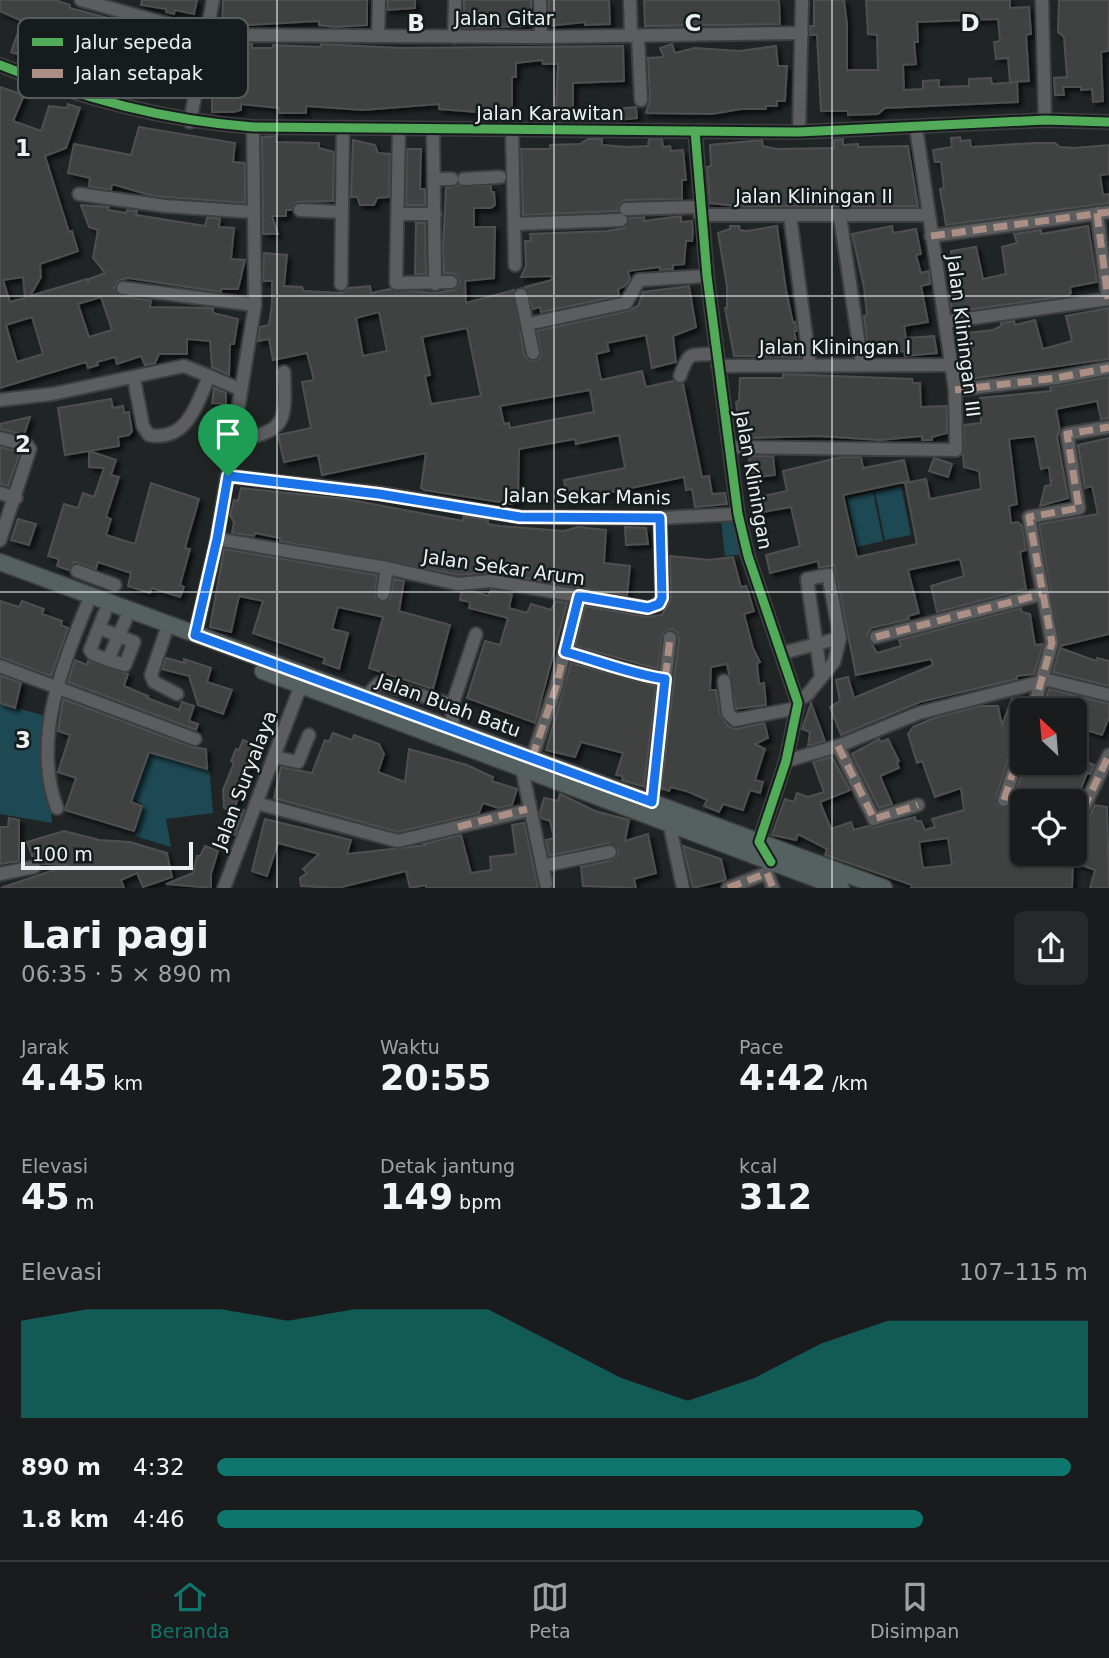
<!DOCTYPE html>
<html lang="id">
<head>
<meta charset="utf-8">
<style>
  :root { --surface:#191b1c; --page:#262829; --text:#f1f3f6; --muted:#9fa1a3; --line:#37393b; --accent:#0f766e }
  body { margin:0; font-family:"DejaVu Sans",sans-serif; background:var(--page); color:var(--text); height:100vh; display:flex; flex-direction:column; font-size:26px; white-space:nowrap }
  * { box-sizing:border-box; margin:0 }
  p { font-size:23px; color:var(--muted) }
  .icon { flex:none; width:38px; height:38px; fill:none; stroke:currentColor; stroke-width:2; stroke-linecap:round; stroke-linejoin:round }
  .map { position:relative; height:888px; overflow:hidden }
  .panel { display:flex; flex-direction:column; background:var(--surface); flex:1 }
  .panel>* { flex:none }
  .needle { width:46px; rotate:334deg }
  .fabs { position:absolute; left:1010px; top:698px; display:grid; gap:14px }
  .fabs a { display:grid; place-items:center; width:77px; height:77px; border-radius:10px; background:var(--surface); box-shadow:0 2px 5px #0004,0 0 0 2px var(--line); font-size:35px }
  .scale { position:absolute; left:21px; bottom:18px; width:172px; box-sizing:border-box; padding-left:7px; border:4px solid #edf1f2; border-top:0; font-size:19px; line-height:24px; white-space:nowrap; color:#edf1f2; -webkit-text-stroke:5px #161c1d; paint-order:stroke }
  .pin { position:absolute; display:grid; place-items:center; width:60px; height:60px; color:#fff; margin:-72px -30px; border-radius:50% 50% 50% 0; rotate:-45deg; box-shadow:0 0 7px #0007 }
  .pin .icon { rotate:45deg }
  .round { display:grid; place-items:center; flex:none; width:74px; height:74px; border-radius:10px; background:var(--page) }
  .headline { display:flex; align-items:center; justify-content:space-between; height:119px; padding:0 21px }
  h1 { font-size:38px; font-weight:800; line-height:52px }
  .metrics { display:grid; grid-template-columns:repeat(3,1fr); gap:10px; height:119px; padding:7px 21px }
  .metrics div { display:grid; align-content:center }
  .metrics b { font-size:35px; font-weight:800 }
  .metrics small { font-size:19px; font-weight:400 }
  .metrics p { font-size:19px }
  .chart { height:196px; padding:14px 21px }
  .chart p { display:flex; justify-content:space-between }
  .chart svg { width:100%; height:126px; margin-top:7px; fill:var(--accent); opacity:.7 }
  ul { padding:0 21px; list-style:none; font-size:23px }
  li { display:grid; grid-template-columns:112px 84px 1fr; align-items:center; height:52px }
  li i { height:18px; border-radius:9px; background:var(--accent) }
  .tabs { display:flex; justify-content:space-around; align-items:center; height:98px; border-top:2px solid var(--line); background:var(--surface); font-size:19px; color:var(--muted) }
  .tabs a { display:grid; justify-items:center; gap:4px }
  .tabs .on { color:var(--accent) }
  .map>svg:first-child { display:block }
  .green { fill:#1d4954 }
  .building { fill:#404242; stroke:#4f5050; stroke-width:2; fill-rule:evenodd; filter:url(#shadow) }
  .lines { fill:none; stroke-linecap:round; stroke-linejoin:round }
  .minor-casing { stroke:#3c3e3f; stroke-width:16 }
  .major-casing { stroke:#3c3e3f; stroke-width:19 }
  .minor { stroke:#5b5d5e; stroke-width:12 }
  .major { stroke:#556061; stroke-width:16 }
  .quiet { stroke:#ac8f84; stroke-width:7; stroke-dasharray:14 7; stroke-linecap:butt }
  .cycleway-casing { stroke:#161c1d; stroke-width:13 }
  .cycleway { stroke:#51ab58; stroke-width:9 }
  .route-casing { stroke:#fff; stroke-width:14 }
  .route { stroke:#1a73e8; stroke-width:9 }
  .grid { fill:none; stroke:#edf1f2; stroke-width:2; stroke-opacity:0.55 }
  .labels { text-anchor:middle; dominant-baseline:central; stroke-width:5; stroke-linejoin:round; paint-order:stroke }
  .street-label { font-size:19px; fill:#edf1f2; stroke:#161c1d }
  .key { fill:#161c1d; stroke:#565c5d; stroke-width:2 }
  .key-label { font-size:19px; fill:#edf1f2 }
  .grid-label { font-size:23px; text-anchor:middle; font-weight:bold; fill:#edf1f2; stroke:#161c1d; stroke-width:5; stroke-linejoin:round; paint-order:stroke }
</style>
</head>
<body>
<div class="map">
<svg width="1109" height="888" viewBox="0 0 1109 888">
  <defs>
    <filter id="shadow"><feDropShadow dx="4" dy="4" stdDeviation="2" flood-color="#0009"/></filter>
  </defs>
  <rect width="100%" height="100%" fill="#212425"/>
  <g class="green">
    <path d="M901 486 911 535 885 540 875 492Z"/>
    <path d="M873 492 883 541 857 547 847 498Z"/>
    <path d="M738 515 746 554 725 556 721 520Z"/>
    <path d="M0 704 43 715 52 823 0 814Z"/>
    <path d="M141 749 209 764 213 813 166 819 171 847 135 836 143 804 126 797Z"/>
  </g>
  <g class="building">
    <path d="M0 0H55L70 5V8L191 40 190 47 195 48 191 67 161 60 155 94H149L131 89 138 56 92 44 83 74 79 73 76 79 61 74 62 69 39 63 38 69 24 64 27 57 11 52 22 21 0 11Z"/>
    <path d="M142 0H197L194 14 175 10 174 14 166 12V9L141 5Z"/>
    <path d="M223 0H367V25L335 27 319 25V21L232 26 222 24Z"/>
    <path d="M388 0H415V8L387 10Z"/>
    <path d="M464 0H531V9H526L525 26 464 28Z"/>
    <path d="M549 0H609L610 24 585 25V22L549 26Z"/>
    <path d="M644 0H774L779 1 780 24 645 26Z"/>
    <path d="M814 0H844L847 24V70H878L877 35 868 34 866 0H1010V8L1029 7 1031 34 1026 35 1029 81 1010 82 1008 58 996 59 994 42 1000 41 998 19 917 22 918 42H914L916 64 903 65 904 90 923 89V81L939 80V87L969 86V79L991 78 992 84 1017 82 1018 102 885 108 878 114 848 115V111H821L817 35H810V26H814Z"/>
    <path d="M1059 0H1109L1108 51 1101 52 1103 101 1093 102 1092 89 1081 90V87H1063L1064 95H1055L1054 78 1067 77 1064 37 1058 32Z"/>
    <path d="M252 44V48H273V45L321 47V44L400 48 623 46 624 81 573 83V109H556L558 64H543L542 60 516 63V77H512V109H489V113L439 109V104L363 110 306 106V113H279V108L241 104V110L233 112H212V56H217L218 45Z"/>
    <path d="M672 44 675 53 695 48 739 51 776 46 778 66H787L785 101H777V106H766V109H741L712 114 646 113 650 100 648 58 664 57 660 48Z"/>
    <path d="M0 87 24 95 13 121 41 131 49 106 67 108 68 104 80 108 66 148 45 156 69 232 72 231 78 251 40 264 41 277 30 296 87 279 88 282 89 279 105 273 93 258 98 230 89 227 81 205 109 207 108 210 126 213 127 210 137 211 136 215 205 226 207 218H220L219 227 234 228 231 259 245 260 238 289H221V292L128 278 119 280 114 288 121 297 151 300 150 307 213 308V313L238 319 234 344H230L229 375 212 367 210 341 187 339V354H159L155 363 145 365 141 356 117 364 115 357 97 362 98 365 88 368 86 362 0 388ZM23 277 25 298 10 302 3 280ZM101 297 112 330 89 337 78 304ZM32 317 43 354 17 362 6 325Z"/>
    <path d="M636 107 637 118 617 120 616 109Z"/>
    <path d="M139 127 235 143 233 162 245 163V203L153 196 112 184 111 190 92 187 89 186 90 178 68 173 74 144 131 155Z"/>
    <path d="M276 136V142L319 143V148L334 152 333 201 297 202 291 210H286V216H272L278 234H263L262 137Z"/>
    <path d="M960 137 961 141 970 140 971 147 1035 143H1055L1060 147 1074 148 1109 145V174L1100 175 1103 195 1109 194V203L946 225 940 189 944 188 941 162H935L933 150 952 147 951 138Z"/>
    <path d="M588 139H602V145L628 147 648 146 649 139H662L663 147 670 146 671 151 683 150 686 180H682V199L625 200 619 204 618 211 523 215 521 149H550V145L580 144Z"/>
    <path d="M843 139V145L858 144V147L908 146 918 206H736L710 203 707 167 711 166 710 145 762 140 763 146 776 149 834 148V140Z"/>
    <path d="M353 140 375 145 378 153 390 154 389 197 377 198 374 205H360L357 197H351Z"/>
    <path d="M407 149H421L420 189H425V205H406Z"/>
    <path d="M458 185 491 186V192H494L495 205 491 208H474V227H495L494 278 465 281 466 303 514 290 524 355 530 361 538 360 541 355 537 331 628 311 638 306 643 292 689 286 696 327 673 336 676 362 652 368 646 335 607 343 609 351 596 354 601 380 642 371 646 387 673 381 683 384 702 477 709 476 712 494 725 493 727 504 695 507 692 489 686 490 684 477 568 501 564 480 625 468 619 435 576 444 575 439 519 449 518 502 512 501V504L424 490 421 488 426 453 322 475 318 455 284 462 278 435 311 428 302 382 314 380 307 353 273 360 269 339 258 341 260 327 269 325 272 305V281H263L264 253 287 255 284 286 302 287 304 291 342 293 349 288 370 286 371 293 390 289 434 293 455 290 460 281 455 274 444 273 443 249 446 188ZM379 312 387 351 363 356 356 318ZM467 328 481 396 431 404 425 376 430 375 422 337ZM590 390 594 412 510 428 509 423 504 424 500 406Z"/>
    <path d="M681 216V222L692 221 693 232 692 241H686L684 264 673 265V269L660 270V267L628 271 630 279 625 286 618 289 619 296 541 312 540 307 533 309 525 287 552 280V276L521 277 526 266 525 241H531L530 234 607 231 625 228 629 218 644 217V221Z"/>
    <path d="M416 223H425L426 274H415Z"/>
    <path d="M730 226H739L740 230 747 231 777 226 786 290 793 323 795 322 797 331H794L800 357 734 356 725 308H727V286L718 233 730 229Z"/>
    <path d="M892 226 893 233 916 229 921 254 916 255 921 273 929 271 930 284 921 286 928 322 904 326 906 338 934 336 937 353 905 356 904 351 869 355 864 316 867 315 864 287 852 234Z"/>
    <path d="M1088 226 1097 282 1070 287 1071 293 1067 296 952 312 949 293H953L951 282 955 281 951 251 976 247 983 279 1006 274 1002 247 1017 243 1014 234 1041 230V234Z"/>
    <path d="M1109 308V359L962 380 960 346 965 345 964 335 967 333 993 330 1001 326V323L1014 321 1015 325 1035 320 1043 349 1072 341 1066 316Z"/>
    <path d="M783 374 912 379 913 383H920L921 407 947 406V433L932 437V440H922V436L880 440 818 436 748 438V435H740L736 402 739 401 740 378H783Z"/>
    <path d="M1109 377V418L1101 419 1097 401 1056 409 1060 430 1057 436 1068 498 1040 506 1045 486 1051 485 1049 467 1041 469 1035 436 1009 439 1017 504 1009 506 1011 523 1018 522 1022 526 1026 550 1020 552 1026 589 937 612 931 586 964 576 960 559 908 570 919 613 908 616 909 619 871 628 867 635 877 653 901 646 899 640 1021 608 1022 612 1030 614 1035 645 1043 644 1034 674 1017 676V679L920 702 841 735 830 707 840 701 836 680 848 677 854 698 933 665 931 659 856 675 834 565 819 568 818 561 770 573 766 555 800 546 791 507 757 513 754 498 787 491 783 471 841 457H861L863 468 904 460 909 481 843 495 857 557 917 544 905 483 926 479 930 499 981 489 979 471 964 467 963 455 964 425 981 423 980 398 1051 391 1050 387Z"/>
    <path d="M214 388 226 393V404L212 403Z"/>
    <path d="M111 399 113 408 123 406 124 413 129 412 132 431 129 435 118 437 119 446 65 455 58 408Z"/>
    <path d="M30 417 24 435 0 429V424Z"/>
    <path d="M1109 438V634L1060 646 1039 524 1098 514 1092 486 1085 488 1078 445Z"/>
    <path d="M0 447 20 452 8 486 0 484Z"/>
    <path d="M89 451 116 460 111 475 119 477 106 517 111 519 106 535 135 544 151 483 199 499 185 548 190 549 180 585 184 587 180 597 152 588 150 593 128 586 131 573 98 562 96 569 74 562 68 570 57 566 59 559 48 556 64 504 78 508 83 493 94 497 104 468 89 467Z"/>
    <path d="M749 456H773L775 475 751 478Z"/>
    <path d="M934 458 952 464 948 477 929 471Z"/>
    <path d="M241 488 346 499 463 521 464 516 488 520V524L500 526 564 531 578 527 606 530 604 563 630 566 627 596 492 572 459 575 280 541V538L255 533 254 536 232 533 234 522 230 515 234 500 238 501Z"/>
    <path d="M18 519 36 524 29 545 11 540Z"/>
    <path d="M625 527 646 528 648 544 626 545Z"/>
    <path d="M224 549 377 575 375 597 381 602 390 599 394 579 404 581 399 611 450 625 433 689 369 668 383 617 338 607 332 629 348 633 339 669 323 663 325 658 253 633 263 601 239 596 231 632 210 627Z"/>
    <path d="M670 556 709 560 733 557 741 587 746 586 748 591 754 611 744 614 753 648 760 662 757 663 759 684 764 683 766 705 736 709 727 664 711 667 710 690H716L720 715 729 727 737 729 764 723 766 729 768 738 755 744 765 749 755 780 763 782 760 793 750 790 743 810 723 804 719 812 704 806 707 800 689 792 671 787 669 791 661 788 679 639 676 631 670 629 663 633 658 669 575 646 585 606 647 617 662 615 671 599Z"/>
    <path d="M491 590 512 594 509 608 527 613 531 604 551 610 556 601 567 603 535 723 467 698 485 641 500 645 508 618 469 608 470 602 460 600 461 592 473 591 488 596Z"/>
    <path d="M0 601 19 607 22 601 44 609 42 614 62 621 61 625 68 628 51 676 0 657Z"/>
    <path d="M1060 648 1096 661 1097 658 1109 661V686L1053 672Z"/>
    <path d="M166 658 185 663 184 659 211 668 207 682 232 690 223 714 198 705 189 676 162 669Z"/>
    <path d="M75 660 87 665 88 661 128 674 124 686 148 696 147 698 179 710 182 702 194 706 189 721 198 724 196 730 68 682Z"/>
    <path d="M571 663 656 686 644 787 622 780 623 776 616 775 623 753 581 742 575 757 546 750Z"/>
    <path d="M0 675 21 683 15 708 0 703Z"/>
    <path d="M1049 689 1109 704V717L1102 735 1074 726V710H1042Z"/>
    <path d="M63 699 192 747 206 749 207 769 149 752 131 802 142 806 134 831 65 810 76 778 58 772 70 735 58 731Z"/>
    <path d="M1012 699 1026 704 1022 710V735L1014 741 996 797 998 806 1006 808 1012 803 1025 763H1074V758L1095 765 1090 774 1087 773 1074 807V802H1022V854L1052 857V854H1074V837L1082 832 1095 805 1107 807 1109 888H1090L1095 870 1073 862 1072 888H911L912 885 825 855 827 849 798 834 796 840 772 835 785 799 794 802 797 793 808 797 824 792 813 762 832 757 850 790 820 802 831 829 851 822 854 830 868 826 876 827 915 817 916 821H921L925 830 935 827 932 819 964 810 961 788 935 797 922 761 917 763 908 734 913 727 934 718 980 706H998L1002 725ZM948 838 952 865 923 868 919 842Z"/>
    <path d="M811 703 825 741 808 746 810 732 802 729Z"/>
    <path d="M333 733 352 740 354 735 379 744 384 754 378 772 405 782 409 749 467 765 493 777 492 781 517 789 512 805 498 808 483 803 479 813 398 832 274 798 281 767 312 773 325 740 329 742Z"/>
    <path d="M879 739 881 742 888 739 899 761 897 762 899 768 880 776 892 804 879 808 852 754Z"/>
    <path d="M243 740 257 745 235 807 244 810 235 835 225 831 232 811 224 808 223 790 234 763 231 761 236 749 239 750Z"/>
    <path d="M560 794 595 811 629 820 625 841 648 834 656 873 634 879 636 888 583 886 581 867 612 860 618 855V850L608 843 549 856 546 840 554 838 550 821 541 818 540 813 544 798 558 801Z"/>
    <path d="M9 818 19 820V861L0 864V827H8Z"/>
    <path d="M265 819 351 840 347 854 427 845 424 844 461 835 471 873 491 870 490 857 516 854 512 825 524 823 538 888H426V885L410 888 406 871 338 888 301 886 300 878 307 873 303 869 319 854 278 843 267 876 252 871Z"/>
    <path d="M64 831 99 840 130 842 167 853 172 877 143 887 137 873 121 880 124 888H1L69 865 42 864 33 858 27 842Z"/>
    <path d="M205 846 218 851 211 874V888L166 884 193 873 197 856H200Z"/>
    <path d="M683 846 721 859 726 880 693 888Z"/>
  </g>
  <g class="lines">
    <g class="minor-casing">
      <g id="minor">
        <path d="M81 0 207 35 541 37 802 33"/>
        <path d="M540 0 541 37"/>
        <path d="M630 0 631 36"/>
        <path d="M1042 0 1045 120"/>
        <path d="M378 36 379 0"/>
        <path d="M638 36 641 100"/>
        <path d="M454 37 455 0"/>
        <path d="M0 65C84 99 163 120 253 127L799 132 1045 120 1109 122"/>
        <path d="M190 122 213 0"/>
        <path d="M399 128 396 283 451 282"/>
        <path d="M433 130 435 284"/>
        <path d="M512 130 515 265"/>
        <path d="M695 131 707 276 738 514 748 556 798 703 786 761 759 842 762 847"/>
        <path d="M799 132 802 0"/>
        <path d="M435 179H452"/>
        <path d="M464 179 500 177"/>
        <path d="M79 194 165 206 254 212"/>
        <path d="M626 209 699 207"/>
        <path d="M300 210 342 212"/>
        <path d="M1097 213 1108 299"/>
        <path d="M400 214H435"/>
        <path d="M700 215H928"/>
        <path d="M790 216 810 365"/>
        <path d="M840 216 862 365"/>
        <path d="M514 224 621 220"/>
        <path d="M931 236 1109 212"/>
        <path d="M341 284 343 128"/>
        <path d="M123 288 255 305"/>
        <path d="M521 295 533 353"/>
        <path d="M945 322 1109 299"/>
        <path d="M528 324 626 303 639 280 707 276"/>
        <path d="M718 366 951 365"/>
        <path d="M680 376C691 346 691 358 717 353"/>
        <path d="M134 379 143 426 149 435C187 442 197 404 209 376L239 389"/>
        <path d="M955 390 1056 378 1109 368"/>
        <path d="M0 400 52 394 184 366 209 376"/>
        <path d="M0 438 27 445 30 449 0 540"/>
        <path d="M231 443C286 429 286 427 284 372"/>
        <path d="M730 447 956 450 955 390 916 127"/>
        <path d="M228 476 379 493 520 517 660 518 738 514"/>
        <path d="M0 493 16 498"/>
        <path d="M217 539 387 568 458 584 491 581 648 608 657 605 662 598 660 518"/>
        <path d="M77 571 115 585"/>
        <path d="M383 594 387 568"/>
        <path d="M105 612 90 650 93 654 108 660 126 619"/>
        <path d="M99 628 134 642 125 665 108 660"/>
        <path d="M165 634 151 675 154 682 177 694"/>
        <path d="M195 635 217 539 255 305 253 127"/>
        <path d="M876 637 1042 594"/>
        <path d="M565 652C599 661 631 674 665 679"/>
        <path d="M782 653 840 638"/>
        <path d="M0 666 195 739"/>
        <path d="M724 681 728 713 735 720 797 708"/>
        <path d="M370 699 371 691 379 683 447 703 452 706 453 729"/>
        <path d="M798 700 807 695 834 662 840 638 828 575 807 579 821 676"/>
        <path d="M452 706 476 634"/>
        <path d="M1033 710 1052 643 1029 517 1079 508 1067 434 1109 427"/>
        <path d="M838 746 874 819 918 805"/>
        <path d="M274 757 298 762 309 735"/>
        <path d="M532 758 556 687 578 596"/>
        <path d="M786 761 838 746 919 713 1048 680 1109 695"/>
        <path d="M522 769 546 884"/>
        <path d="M1004 800 1022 744"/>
        <path d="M651 802 670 638"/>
        <path d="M256 803 398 841 529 810"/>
        <path d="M57 808C32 742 61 667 87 605"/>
        <path d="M668 817 683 888"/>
        <path d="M1074 828 1109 755"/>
        <path d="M542 866 610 852"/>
        <path d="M0 874 34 867"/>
        <path d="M224 888 301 685"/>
        <path d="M728 888 767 873 773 888"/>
      </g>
    </g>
    <g class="major-casing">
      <g id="major">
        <path d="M0 562 884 888"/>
        <path d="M263 671 841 888"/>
      </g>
    </g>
    <use href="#minor" class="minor"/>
    <use href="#major" class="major"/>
    <g class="quiet">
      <path d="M1097 213 1108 299"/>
      <path d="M931 236 1109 212"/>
      <path d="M955 390 1056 378 1109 368"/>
      <path d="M876 637 1042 594"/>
      <path d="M565 652C599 661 631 674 665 679"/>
      <path d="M1033 710 1052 643 1029 517 1079 508 1067 434 1109 427"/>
      <path d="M838 746 874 819 918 805"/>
      <path d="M532 758 556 687 578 596"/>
      <path d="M1004 800 1022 744"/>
      <path d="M651 802 670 638"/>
      <path d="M458 827 527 809"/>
      <path d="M1074 828 1109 755"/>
      <path d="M728 888 767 873 773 888"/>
    </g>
    <g class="cycleway-casing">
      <g id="cycleway">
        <path d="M0 65C84 99 163 120 253 127L799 132 1045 120 1109 122"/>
        <path d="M695 131 707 276 738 514 748 556 798 703 786 761 759 842 771 862"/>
      </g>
    </g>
    <use href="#cycleway" class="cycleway"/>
  </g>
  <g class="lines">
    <g class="route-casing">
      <path id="route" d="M228 476 379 494 520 517 660 518 662 598 659 604 648 608 579 596 565 652C599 661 631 674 665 679L652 802 195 635 217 539Z"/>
    </g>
    <use href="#route" class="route"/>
  </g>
  <path class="grid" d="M277 0V888M554 0V888M832 0V888M0 296H1109M0 592H1109"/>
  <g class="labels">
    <g class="street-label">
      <text x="504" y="18">Jalan Gitar</text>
      <text x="550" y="113">Jalan Karawitan</text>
      <text x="814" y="196">Jalan Kliningan II</text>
      <text transform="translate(964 336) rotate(83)">Jalan Kliningan III</text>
      <text x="835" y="347">Jalan Kliningan I</text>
      <text transform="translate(754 480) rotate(80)">Jalan Kliningan</text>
      <text transform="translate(587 496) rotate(1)">Jalan Sekar Manis</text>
      <text transform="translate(504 567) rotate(8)">Jalan Sekar Arum</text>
      <text transform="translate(449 705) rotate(20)">Jalan Buah Batu</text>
      <text transform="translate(244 780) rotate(-69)">Jalan Suryalaya</text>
    </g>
  </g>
  <rect x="18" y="18" width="230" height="80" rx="10" class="key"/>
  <rect x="32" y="38" width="31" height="8" fill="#51ab58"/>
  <rect x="32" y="69" width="31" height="9" fill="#ac8f84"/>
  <g class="key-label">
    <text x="75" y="49">Jalur sepeda</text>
    <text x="75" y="80">Jalan setapak</text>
  </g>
  <g class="grid-label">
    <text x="416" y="31">B</text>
    <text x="693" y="31">C</text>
    <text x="970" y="31">D</text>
    <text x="23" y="156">1</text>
    <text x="23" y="452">2</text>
    <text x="23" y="748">3</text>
  </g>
</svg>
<div class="fabs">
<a><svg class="needle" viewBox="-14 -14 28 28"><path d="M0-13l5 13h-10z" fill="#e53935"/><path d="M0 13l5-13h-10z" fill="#9fa1a3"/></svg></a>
<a><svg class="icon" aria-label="locate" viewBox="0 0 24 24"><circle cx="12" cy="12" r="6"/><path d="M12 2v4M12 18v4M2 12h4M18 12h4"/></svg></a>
</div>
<div class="scale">100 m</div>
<div class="pin" style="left:228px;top:476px;background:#1e9e55"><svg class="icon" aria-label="arrive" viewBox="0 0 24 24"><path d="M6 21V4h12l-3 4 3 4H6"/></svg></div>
</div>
<section class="panel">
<div class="headline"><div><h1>Lari pagi</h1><p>06:35 · 5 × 890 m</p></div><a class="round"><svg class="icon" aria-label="share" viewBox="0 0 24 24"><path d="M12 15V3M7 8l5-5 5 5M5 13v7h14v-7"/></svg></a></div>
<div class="metrics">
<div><p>Jarak</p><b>4.45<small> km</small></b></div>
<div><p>Waktu</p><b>20:55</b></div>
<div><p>Pace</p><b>4:42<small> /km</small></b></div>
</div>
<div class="metrics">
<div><p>Elevasi</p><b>45<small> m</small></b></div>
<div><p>Detak jantung</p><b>149<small> bpm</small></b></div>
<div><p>kcal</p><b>312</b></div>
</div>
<div class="chart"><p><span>Elevasi</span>107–115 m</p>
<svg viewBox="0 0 160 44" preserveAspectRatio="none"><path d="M0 44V10L10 6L20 6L30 6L40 10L50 6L60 6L70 6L80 18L90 30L100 38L110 30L120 18L130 10L140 10L150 10L160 10V44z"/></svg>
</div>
<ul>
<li><b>890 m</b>4:32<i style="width:98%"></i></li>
<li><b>1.8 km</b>4:46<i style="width:81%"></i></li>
</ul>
</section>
<nav class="tabs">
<a class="on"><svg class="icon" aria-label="home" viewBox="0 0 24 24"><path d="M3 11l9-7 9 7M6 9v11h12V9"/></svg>Beranda</a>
<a><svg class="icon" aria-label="map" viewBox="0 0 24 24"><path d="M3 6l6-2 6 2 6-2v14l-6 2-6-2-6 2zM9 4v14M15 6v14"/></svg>Peta</a>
<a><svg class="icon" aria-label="saved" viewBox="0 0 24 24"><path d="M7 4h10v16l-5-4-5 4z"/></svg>Disimpan</a>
</nav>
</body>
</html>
